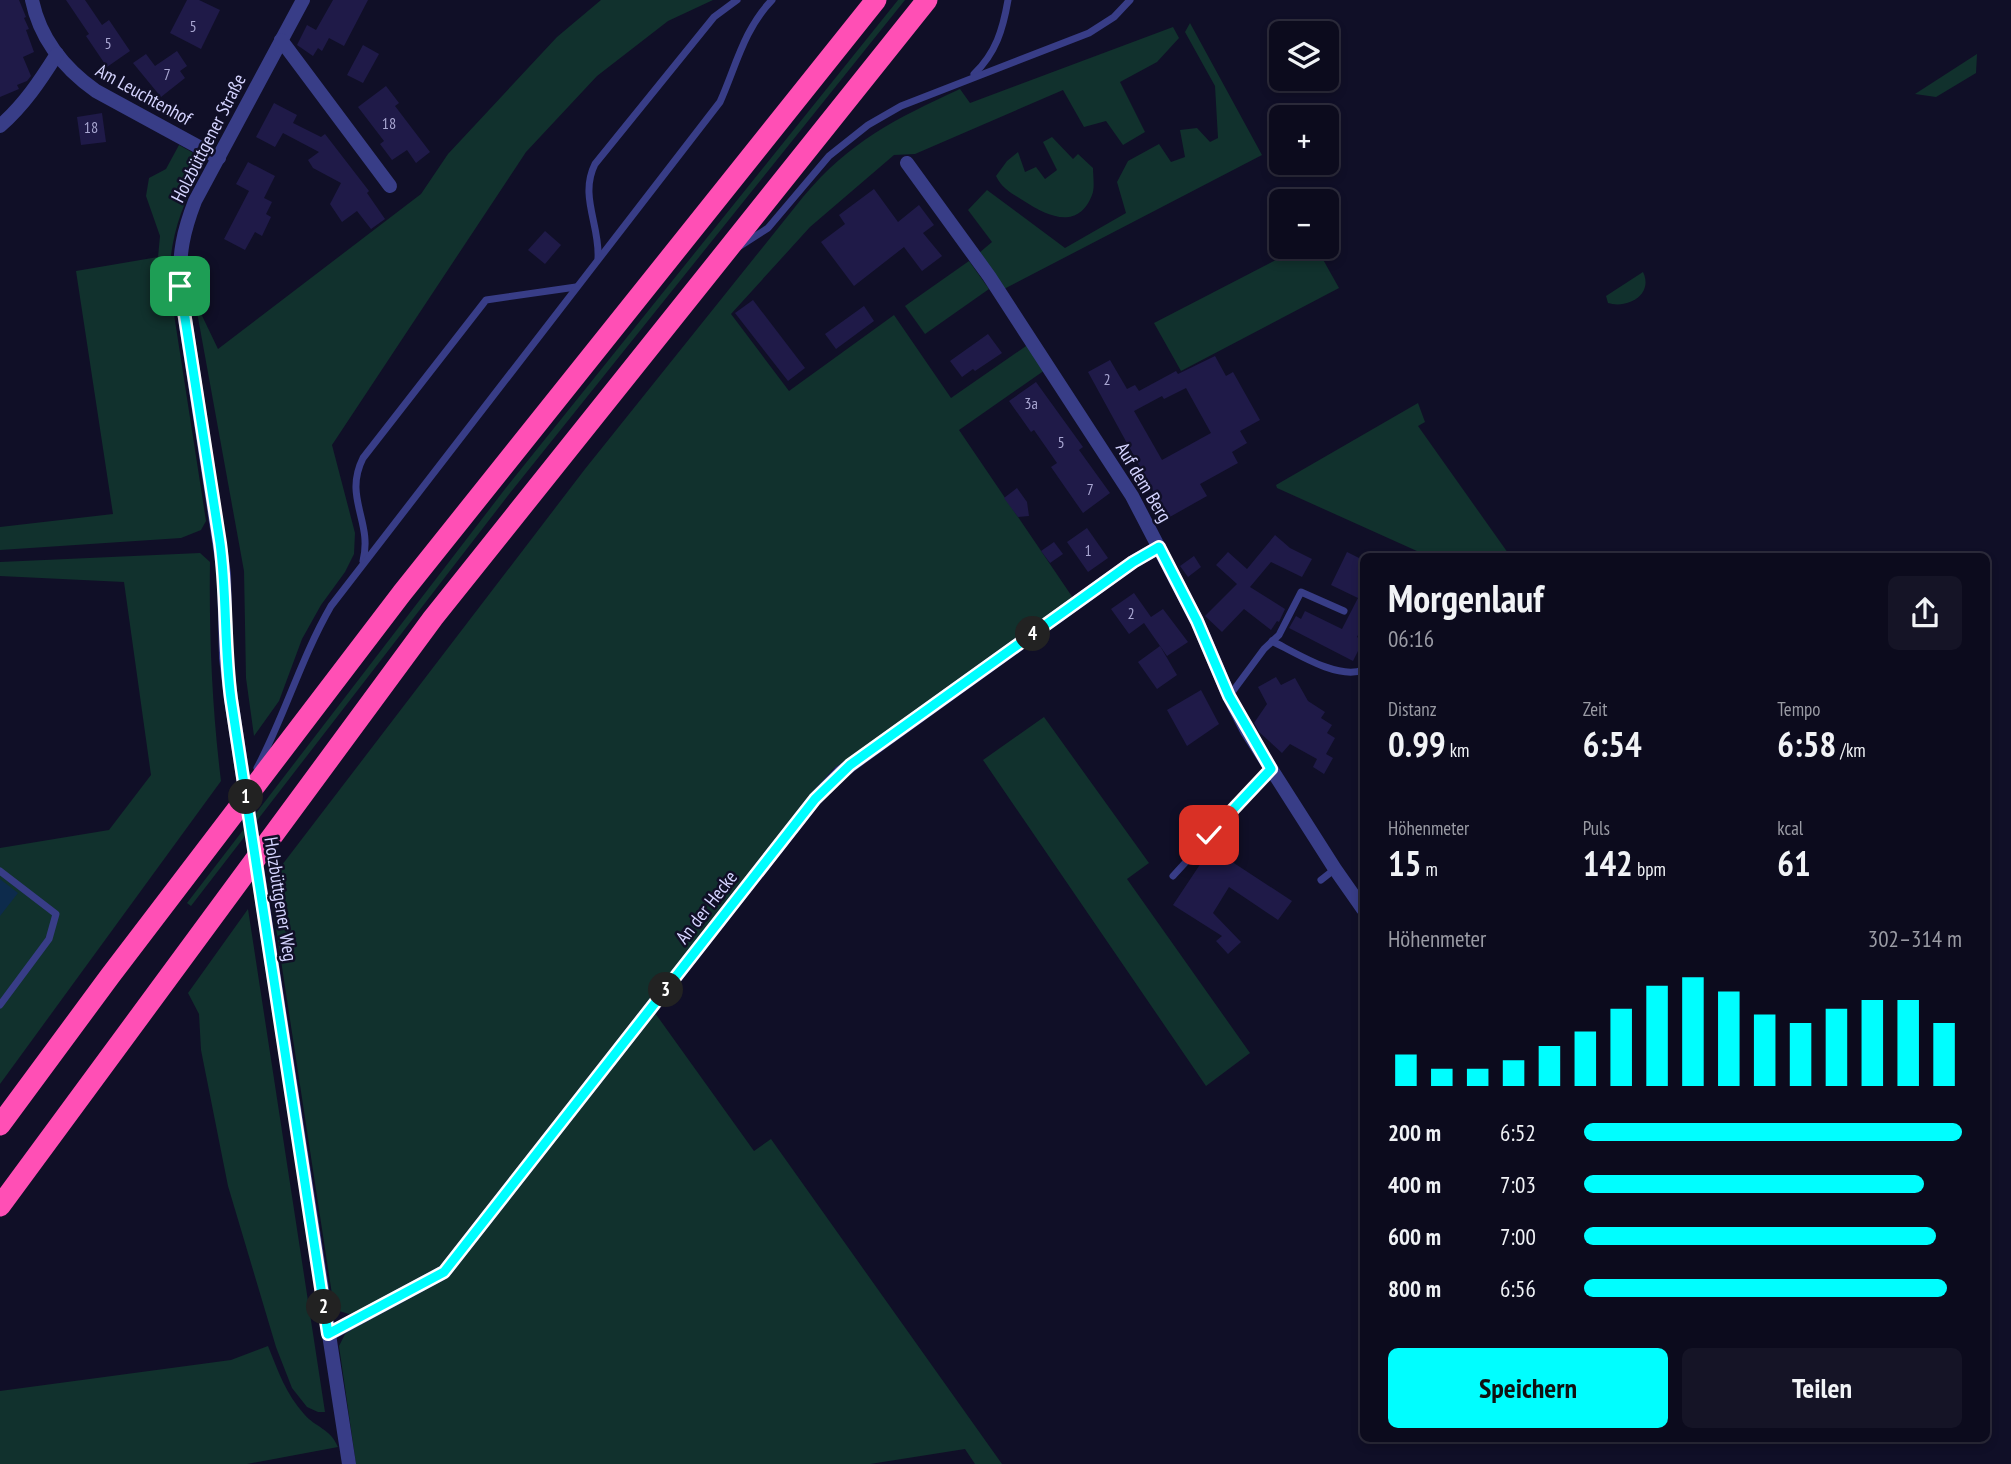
<!DOCTYPE html>
<html lang="de">
<head>
<meta charset="utf-8">
<style>
  :root { --surface:#0c0b1d; --page:#151426; --text:#f1f3f6; --muted:#9a9ba4; --line:#2c2b3b; --accent:#00feff }
  body { margin:0; font-family:"PT Sans Narrow",sans-serif; background:var(--page); color:var(--text); height:100vh; display:flex; flex-direction:column; font-size:26px; white-space:nowrap }
  * { box-sizing:border-box; margin:0 }
  p { font-size:23px; color:var(--muted) }
  .icon { flex:none; width:38px; height:38px; fill:none; stroke:currentColor; stroke-width:2; stroke-linecap:round; stroke-linejoin:round }
  .map { position:relative; flex:1; overflow:hidden }
  .side { position:absolute; left:1360px; top:553px; width:630px; height:889px; display:flex; flex-direction:column; background:var(--surface); border-radius:10px; box-shadow:0 4px 10px #0003,0 0 0 2px var(--line) }
  .side>* { flex:none }
  .fabs { position:absolute; left:1269px; top:21px; display:grid; gap:14px }
  .fabs a { display:grid; place-items:center; width:70px; height:70px; border-radius:10px; background:var(--surface); box-shadow:0 4px 10px #0003,0 0 0 2px var(--line); font-size:35px }
  .pin { position:absolute; display:grid; place-items:center; width:60px; height:60px; color:#fff; margin:-30px; border-radius:14px; box-shadow:0 4px 10px #0006 }
  .km { position:absolute; width:35px; height:35px; margin:-18px; border-radius:50%; background:#222; color:#fff; font-size:19px; line-height:35px; text-align:center }
  .round { display:grid; place-items:center; flex:none; width:74px; height:74px; border-radius:10px; background:var(--page) }
  .headline { display:flex; align-items:center; justify-content:space-between; height:119px; padding:0 28px }
  h1 { font-size:38px; font-weight:700; line-height:52px }
  .metrics { display:grid; grid-template-columns:repeat(3,1fr); gap:10px; height:119px; padding:7px 28px }
  .metrics div { display:grid; align-content:center }
  .metrics b { font-size:35px; font-weight:700 }
  .metrics small { font-size:19px; font-weight:400 }
  .metrics p { font-size:19px }
  .chart { height:196px; padding:14px 28px }
  .chart p { display:flex; justify-content:space-between }
  .chart svg { width:100%; height:126px; margin-top:7px; stroke:var(--accent); stroke-width:6 }
  .primary-button { display:flex; gap:14px; margin-top:auto; padding:14px 28px }
  .primary-button a { flex:1; height:80px; border-radius:10px; background:var(--accent); color:#111; font-size:28px; font-weight:700; line-height:80px; text-align:center }
  .primary-button a+a { background:var(--page); color:var(--text) }
  ul { padding:0 28px; list-style:none; font-size:23px }
  li { display:grid; grid-template-columns:112px 84px 1fr; align-items:center; height:52px }
  li i { height:18px; border-radius:9px; background:var(--accent) }
  .map>svg:first-child { display:block }
  .green { fill:#11312d }
  .water { fill:#0d2b4c }
  .building { fill:#1f1a48; fill-rule:evenodd }
  .lines { fill:none; stroke-linecap:round; stroke-linejoin:round }
  .service { stroke:#383d87; stroke-width:7 }
  .minor { stroke:#383d87; stroke-width:14 }
  .motorway { stroke:#ff4fb5; stroke-width:21 }
  .route-casing { stroke:#fff; stroke-width:14 }
  .route { stroke:#00feff; stroke-width:9 }
  .labels { text-anchor:middle; dominant-baseline:central; stroke-width:5; stroke-linejoin:round; paint-order:stroke }
  .number-label { font-size:16px; fill:#a8a6d1 }
  .street-label { font-size:19px; fill:#d5d4ff; stroke:#100f27 }
</style>
</head>
<body>
<div class="map">
<svg width="2011" height="1464" viewBox="0 0 2011 1464">
  <rect width="100%" height="100%" fill="#100f27"/>
  <g class="green">
    <path d="M601 0H713L668 21 597 76 526 152 332 445 355 533 354 554 345 572 321 605 302 639 279 701 254 736 246 678 244 571 195 301 218 349 421 194 448 154 557 37Z"/>
    <path d="M898 0H905L510 493 191 906 187 903 505 489Z"/>
    <path d="M1190 23 1262 155 1004 289 979 253 992 242 968 210 987 190 1065 248 1126 213 1117 182 1128 161 1159 144 1171 162 1185 157 1180 130 1197 128 1210 142 1218 138 1215 86 1185 32Z"/>
    <path d="M1173 27 1179 38 1157 62 1120 82 1145 132 1123 145 1106 121 1084 127 1063 90 915 154 894 155 810 227 731 314 789 391 894 315 951 398 1029 344 1045 370 959 430 1073 598 832 770 436 1271 371 1306 349 1314 339 1311 333 1301 269 882 585 469 803 197C850 141 895 119 960 89L970 103Z"/>
    <path d="M1977 54 1976 73 1936 97 1915 94Z"/>
    <path d="M1052 137 1073 159 1078 154 1093 168C1093 176 1095 188 1092 195 1078 231 1047 216 1024 201 1013 194 1002 189 996 176L1007 161 1018 152 1025 172 1036 167 1045 179 1057 170 1043 142Z"/>
    <path d="M179 145 195 154 200 172C180 209 170 239 169 282L206 521 201 530 181 538 0 550V527L113 514 76 271 158 257 160 236 146 196 149 178 166 169Z"/>
    <path d="M1301 247H1316L1339 288 1181 371 1154 323Z"/>
    <path d="M969 261 989 289 925 334 905 306Z"/>
    <path d="M1643 272C1654 295 1627 309 1608 303L1606 296Z"/>
    <path d="M1418 403 1425 422 1418 426 1508 553 1504 556H1428L1277 488 1276 485Z"/>
    <path d="M200 553 210 562C209 635 212 708 221 781L0 1084V848L109 830 151 775 124 582 0 576V562Z"/>
    <path d="M1044 717 1149 863 1127 879 1250 1053 1206 1086 983 760Z"/>
    <path d="M248 909 325 1412H318L307 1407 292 1388 276 1347 228 1186 201 1050 199 1014 188 993Z"/>
    <path d="M655 1013 754 1151 771 1139 1002 1464H975L965 1449 870 1464H356L339 1346 345 1334 355 1326 444 1280Z"/>
    <path d="M268 1346C278 1371 286 1394 304 1414 316 1428 330 1428 338 1447L247 1464H0V1391L231 1360Z"/>
  </g>
  <path class="water" d="M0 879 18 893 0 916Z"/>
  <g class="building">
    <path d="M0 0H19L26 17 24 18 29 29 26 30 34 52 23 57 31 76 27 81 17 85 19 89 0 97Z"/>
    <path d="M66 0H85L102 25 109 20 130 51 107 67 86 36 89 34Z"/>
    <path d="M187 0H199L220 10 201 49 170 33Z"/>
    <path d="M333 0H368L344 46 329 38 322 51 318 48 313 56 297 45 307 25 316 30Z"/>
    <path d="M363 45 379 54 363 83 347 75Z"/>
    <path d="M177 51 187 66 180 71 185 78 161 97 133 63 146 54 155 66Z"/>
    <path d="M386 86 399 103 395 106 430 152 416 163 407 150 392 160 380 144 384 141 358 107Z"/>
    <path d="M274 103 297 115 293 123 321 137 325 134 369 191 367 193 385 219 371 229 357 211 342 222 330 204 341 183 313 168 308 160 319 152 283 133 275 147 256 137Z"/>
    <path d="M102 113 106 142 81 145 77 117Z"/>
    <path d="M248 162 275 176 264 198 272 202 266 214 271 217 262 236 255 232 245 250 224 239 249 191 236 184Z"/>
    <path d="M874 189 898 222 919 205 934 225 923 233 942 256 922 271 904 247 854 286 821 242 845 224 839 215Z"/>
    <path d="M545 231 561 245 545 264 528 250Z"/>
    <path d="M753 300 805 368 788 381 735 313Z"/>
    <path d="M864 306 874 321 836 349 825 334Z"/>
    <path d="M988 334 1002 353 975 371 973 369 962 377 950 361Z"/>
    <path d="M1215 356 1226 376 1233 372 1260 420 1240 431 1247 443 1232 452 1238 463 1200 484 1207 496 1168 518 1088 372 1110 360 1127 389 1135 385 1139 391 1176 371 1178 374ZM1186 388 1211 433 1162 460 1134 411 1162 396 1164 399Z"/>
    <path d="M1036 382 1083 447 1079 450 1110 493 1083 513 1051 467 1057 463 1034 430 1031 432 1009 401Z"/>
    <path d="M1017 488 1027 502 1029 516 1018 517 1004 498Z"/>
    <path d="M1087 528 1108 558 1088 572 1067 542Z"/>
    <path d="M1275 535 1290 548 1312 559 1302 577 1271 562 1250 587 1285 609 1279 622 1277 621 1271 630 1244 609 1222 632 1205 616 1237 584 1216 565 1228 552 1247 569Z"/>
    <path d="M1054 542 1063 554 1050 563 1041 551Z"/>
    <path d="M1347 552 1363 560V625L1357 637 1363 641 1353 661 1289 628 1296 616 1301 619 1305 611 1342 629 1358 598 1331 585Z"/>
    <path d="M1194 556 1201 567 1188 577 1180 566Z"/>
    <path d="M1134 593 1151 617 1163 609 1188 642 1167 656 1144 623 1129 634 1111 609Z"/>
    <path d="M1160 646 1177 675 1157 689 1138 662Z"/>
    <path d="M1276 677 1281 685 1295 678 1308 701 1325 712 1321 718 1332 725 1327 733 1335 738 1326 754 1333 758 1324 774 1313 767 1317 759 1290 744 1282 753 1259 732 1254 723 1267 704 1258 687Z"/>
    <path d="M1201 690 1219 724 1187 746 1167 710Z"/>
    <path d="M1211 848 1292 901 1278 920 1229 887 1213 913 1241 942 1228 954 1216 941 1222 936 1173 905Z"/>
  </g>
  <g class="lines">
    <g class="service">
      <path d="M974 74C996 53 1003 29 1008 0"/>
      <path d="M740 246 768 228 829 156 868 125 901 106 1089 33 1114 17 1130 0"/>
      <path d="M598 258C600 225 579 196 595 164L714 17 737 0"/>
      <path d="M363 561C373 521 343 498 363 458L486 300 576 287"/>
      <path d="M1272 641C1296 653 1338 680 1363 670"/>
      <path d="M1230 695 1264 649 1279 635 1301 592 1344 611"/>
      <path d="M257 768C285 715 301 658 331 606L720 102C736 66 744 29 772 0"/>
      <path d="M0 871 56 914 49 939 0 1005"/>
      <path d="M1173 876 1271 769"/>
      <path d="M1321 880 1335 869"/>
    </g>
    <g class="minor">
      <path d="M32 0C40 39 65 69 96 91L219 158"/>
      <path d="M303 0 195 201C183 232 179 253 180 286L224 574 226 658 231 699 349 1464"/>
      <path d="M281 40 390 186"/>
      <path d="M0 126C24 105 40 81 57 54"/>
      <path d="M907 163 989 276 1132 496 1197 621 1229 696 1247 731 1335 869 1363 909"/>
      <path d="M329 1334 444 1272 815 799 840 773 866 754 1133 562 1159 547"/>
    </g>
    <g class="motorway">
      <path d="M0 1125 110 976 402 593 876 0"/>
      <path d="M0 1206 433 618 927 0"/>
    </g>
  </g>
  <g class="lines">
    <g class="route-casing">
      <path id="route" d="M180 286 220 543C227 595 224 647 231 699L328 1334 444 1272 815 799 850 765 1133 562 1159 547 1197 621 1229 696 1271 769 1209 835"/>
    </g>
    <use href="#route" class="route"/>
  </g>
  <g class="labels">
    <g class="number-label">
      <text x="193" y="26">5</text>
      <text x="108" y="43">5</text>
      <text x="167" y="74">7</text>
      <text x="389" y="123">18</text>
      <text x="91" y="127">18</text>
      <text x="1107" y="379">2</text>
      <text x="1031" y="403">3a</text>
      <text x="1061" y="442">5</text>
      <text x="1090" y="489">7</text>
      <text x="1088" y="550">1</text>
      <text x="1131" y="613">2</text>
    </g>
    <g class="street-label">
      <text transform="translate(144 94) rotate(29)">Am Leuchtenhof</text>
      <text transform="translate(208 138) rotate(-63)">Holzbüttgener Straße</text>
      <text transform="translate(1144 482) rotate(59)">Auf dem Berg</text>
      <text transform="translate(281 899) rotate(81)">Holzbüttgener Weg</text>
      <text transform="translate(706 907) rotate(-52)">An der Hecke</text>
    </g>
  </g>
</svg>
<div class="fabs">
<a><svg class="icon" aria-label="layers" viewBox="0 0 24 24"><path d="M12 4l9 5-9 5-9-5zM3 14l9 5 9-5"/></svg></a>
<a>+</a>
<a>−</a>
</div>
<div class="pin" style="left:180px;top:286px;background:#1e9e55"><svg class="icon" aria-label="arrive" viewBox="0 0 24 24"><path d="M6 21V4h12l-3 4 3 4H6"/></svg></div>
<div class="pin" style="left:1209px;top:835px;background:#d93025"><svg class="icon" aria-label="check" viewBox="0 0 24 24"><path d="M5 12l5 5 9-10"/></svg></div>
<b class="km" style="left:246px;top:797px">1</b>
<b class="km" style="left:324px;top:1307px">2</b>
<b class="km" style="left:666px;top:990px">3</b>
<b class="km" style="left:1033px;top:634px">4</b>
<section class="side">
<div class="headline"><div><h1>Morgenlauf</h1><p>06:16</p></div><a class="round"><svg class="icon" aria-label="share" viewBox="0 0 24 24"><path d="M12 15V3M7 8l5-5 5 5M5 13v7h14v-7"/></svg></a></div>
<div class="metrics">
<div><p>Distanz</p><b>0.99<small> km</small></b></div>
<div><p>Zeit</p><b>6:54</b></div>
<div><p>Tempo</p><b>6:58<small> /km</small></b></div>
</div>
<div class="metrics">
<div><p>Höhenmeter</p><b>15<small> m</small></b></div>
<div><p>Puls</p><b>142<small> bpm</small></b></div>
<div><p>kcal</p><b>61</b></div>
</div>
<div class="chart"><p><span>Höhenmeter</span>302–314 m</p>
<svg viewBox="0 0 160 44" preserveAspectRatio="none"><path d="M5 44V33M15 44V38M25 44V38M35 44V35M45 44V30M55 44V25M65 44V17M75 44V9M85 44V6M95 44V11M105 44V19M115 44V22M125 44V17M135 44V14M145 44V14M155 44V22"/></svg>
</div>
<ul>
<li><b>200 m</b>6:52<i style="width:100%"></i></li>
<li><b>400 m</b>7:03<i style="width:90%"></i></li>
<li><b>600 m</b>7:00<i style="width:93%"></i></li>
<li><b>800 m</b>6:56<i style="width:96%"></i></li>
</ul>
<div class="primary-button"><a>Speichern</a><a>Teilen</a></div>
</section>
</div>
</body>
</html>
